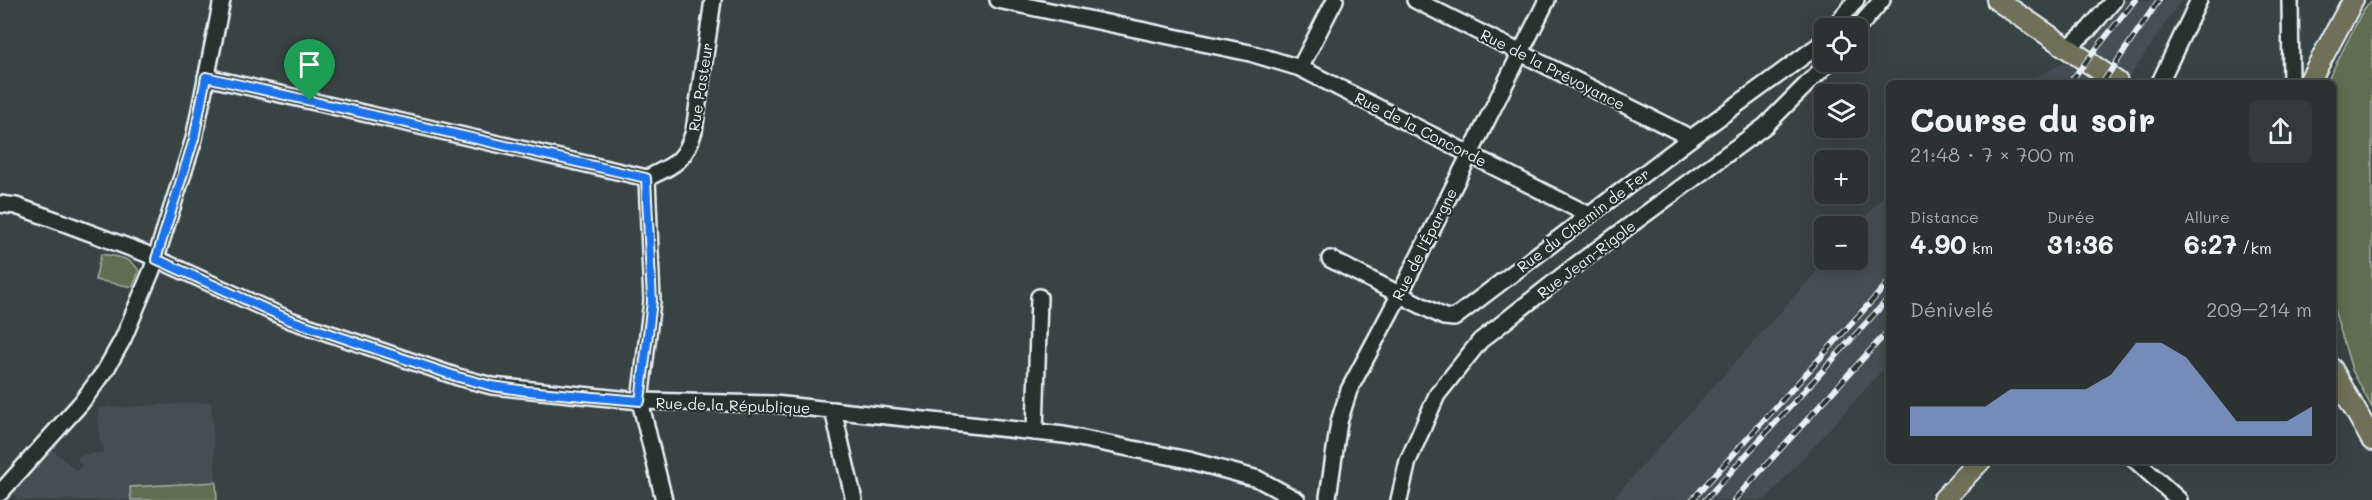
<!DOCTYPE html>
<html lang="fr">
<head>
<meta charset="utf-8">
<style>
  :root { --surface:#2a3332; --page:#323b3a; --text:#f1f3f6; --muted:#a5aaac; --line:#464e4d; --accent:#95b2f1 }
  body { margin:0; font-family:Mali,sans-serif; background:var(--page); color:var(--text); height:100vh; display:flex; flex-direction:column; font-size:22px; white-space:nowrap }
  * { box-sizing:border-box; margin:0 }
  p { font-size:20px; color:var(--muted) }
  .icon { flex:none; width:33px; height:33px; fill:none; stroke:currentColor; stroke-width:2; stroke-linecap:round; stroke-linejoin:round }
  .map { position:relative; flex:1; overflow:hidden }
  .side { position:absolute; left:1886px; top:80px; width:450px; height:384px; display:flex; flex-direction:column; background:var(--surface); border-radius:9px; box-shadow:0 3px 15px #0003,0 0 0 2px var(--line) }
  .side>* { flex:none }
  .tools { position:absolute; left:1814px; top:18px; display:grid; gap:12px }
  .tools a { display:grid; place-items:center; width:54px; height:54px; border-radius:9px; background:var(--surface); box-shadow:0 3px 15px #0003,0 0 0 2px var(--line); font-size:30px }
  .pin { position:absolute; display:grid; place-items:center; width:51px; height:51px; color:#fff; margin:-62px -26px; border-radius:50% 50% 50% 0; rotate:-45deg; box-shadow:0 0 6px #0007 }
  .pin .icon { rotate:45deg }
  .round { display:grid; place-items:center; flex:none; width:63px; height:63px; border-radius:9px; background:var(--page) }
  .head { display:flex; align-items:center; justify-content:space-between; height:102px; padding:0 24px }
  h1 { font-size:33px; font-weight:700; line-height:45px }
  .stats { display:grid; grid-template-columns:repeat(3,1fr); gap:9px; height:102px; padding:6px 24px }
  .stats div { display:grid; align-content:center }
  .stats b { font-size:26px; font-weight:700 }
  .stats small { font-size:16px; font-weight:400 }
  .stats p { font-size:16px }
  .chart { height:168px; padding:12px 24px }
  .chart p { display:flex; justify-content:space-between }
  .chart svg { width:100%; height:108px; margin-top:6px; fill:var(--accent); opacity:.7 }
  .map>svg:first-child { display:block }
  .built { fill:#455052 }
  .green { fill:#5e6e51; stroke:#a3b0a4; stroke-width:1.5 }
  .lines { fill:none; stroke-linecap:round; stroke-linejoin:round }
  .minor-casing { stroke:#e8f1f8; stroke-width:20 }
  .major-casing { stroke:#e8f1f8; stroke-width:24 }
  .minor { stroke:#26332d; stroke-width:15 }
  .major { stroke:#706f59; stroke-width:20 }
  .rail-casing { stroke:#e8f1f8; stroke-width:6 }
  .rail { stroke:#26332d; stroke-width:4; stroke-dasharray:11; stroke-linecap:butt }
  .route-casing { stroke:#fff; stroke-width:12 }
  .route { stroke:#1a73e8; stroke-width:8 }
  .labels { text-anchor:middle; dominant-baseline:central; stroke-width:4.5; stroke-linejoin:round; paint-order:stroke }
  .street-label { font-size:15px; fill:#e8f1f8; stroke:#26332d }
</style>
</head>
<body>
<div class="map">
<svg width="2372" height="500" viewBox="0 0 2372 500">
  <rect width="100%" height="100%" fill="#384443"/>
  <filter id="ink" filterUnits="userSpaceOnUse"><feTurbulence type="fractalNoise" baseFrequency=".0167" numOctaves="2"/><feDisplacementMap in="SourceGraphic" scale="12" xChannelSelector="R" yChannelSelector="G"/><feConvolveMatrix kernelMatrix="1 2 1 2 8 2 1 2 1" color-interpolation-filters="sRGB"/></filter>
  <g filter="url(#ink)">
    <g class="built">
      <path d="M2124 0H2181L2126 82H2026L2070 60Z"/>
      <path d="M1888 191V364L1765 500H1612L1827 260H1857V227Z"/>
      <path d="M211 402 216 482 130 487 131 500H17L14 491 52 449 76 471 82 467 77 457 87 454 103 453 104 446 100 441 98 408H107V405L110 408Z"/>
    </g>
    <g class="green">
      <path d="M2372 0V408L2352 370 2333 306 2332 82H2327L2361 14Z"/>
      <path d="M101 254C116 257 132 257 139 271L133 287 95 280Z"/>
      <path d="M216 482 217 500H131L130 487Z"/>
    </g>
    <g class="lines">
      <g class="minor-casing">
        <g id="minor">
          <path d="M998 0 1250 53 1300 68 1589 215"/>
          <path d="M1415 0 1691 138"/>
          <path d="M2290 0 2291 82"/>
          <path d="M1833 28 1856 0"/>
          <path d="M1857 29 1882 0"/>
          <path d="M2068 48 2089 29 2114 0"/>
          <path d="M1300 68 1335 0"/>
          <path d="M206 77 647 178"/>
          <path d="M2160 82 2199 0"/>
          <path d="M0 204 16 206 53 219 144 253 290 320 458 377 492 386 640 401 774 404 1064 435 1188 460 1258 479 1297 500"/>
          <path d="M1330 259 1444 317 1454 318 1691 138 1819 45 1824 39"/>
          <path d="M833 410 854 500"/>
          <path d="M1035 432 1039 297"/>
          <path d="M2135 460 2179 500"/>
          <path d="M0 493 81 403 105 371 123 339 152 270 194 139 222 0"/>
          <path d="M1328 497 1339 422 1349 390 1400 294 1547 0"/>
          <path d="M664 500 640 401 652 301 647 178C674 165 685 162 694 131L713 0"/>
          <path d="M1399 500 1408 461 1437 395 1480 341 1576 265 1765 126 1829 62"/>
        </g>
      </g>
      <g class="major-casing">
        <g id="major">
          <path d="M1997 0 2117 82"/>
          <path d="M2309 82 2353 0"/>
          <path d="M2332 369 2372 440"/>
          <path d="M1943 500 1981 460"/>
        </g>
      </g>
      <use href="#minor" class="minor"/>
      <use href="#major" class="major"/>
      <g class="rail-casing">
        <g id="rail">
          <path d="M2070 82 2135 0"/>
          <path d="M2103 82 2159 0"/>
          <path d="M1692 500 1888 283"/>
          <path d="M1705 500 1888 299"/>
          <path d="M1734 500 1888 331"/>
        </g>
      </g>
      <use href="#rail" class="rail"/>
    </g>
  </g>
  <g class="lines" filter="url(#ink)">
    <g class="route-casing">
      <path id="route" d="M206 77 646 178 652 301 640 401 527 391 492 386 458 377 290 320 156 259 194 139Z"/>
    </g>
    <use href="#route" class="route"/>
  </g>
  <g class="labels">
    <g class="street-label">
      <text transform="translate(1553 69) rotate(27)">Rue de la Prévoyance</text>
      <text transform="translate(700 87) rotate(-81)">Rue Pasteur</text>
      <text transform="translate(1421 129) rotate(27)">Rue de la Concorde</text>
      <text transform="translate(1583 220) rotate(-37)">Rue du Chemin de Fer</text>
      <text transform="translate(1424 244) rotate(-63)">Rue de l'Épargne</text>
      <text transform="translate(1586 259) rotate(-37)">Rue Jean-Rigole</text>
      <text transform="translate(733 405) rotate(2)">Rue de la République</text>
    </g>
  </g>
</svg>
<div class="tools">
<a><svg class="icon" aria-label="locate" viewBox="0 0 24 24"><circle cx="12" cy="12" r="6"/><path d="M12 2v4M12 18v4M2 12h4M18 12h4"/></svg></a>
<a><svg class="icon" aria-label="layers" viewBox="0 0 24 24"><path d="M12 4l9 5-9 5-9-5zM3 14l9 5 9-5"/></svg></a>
<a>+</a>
<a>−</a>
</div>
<div class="pin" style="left:310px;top:101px;background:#1e9e55"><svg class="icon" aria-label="arrive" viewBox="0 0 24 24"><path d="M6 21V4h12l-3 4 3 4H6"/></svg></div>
<section class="side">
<div class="head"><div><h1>Course du soir</h1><p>21:48 · 7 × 700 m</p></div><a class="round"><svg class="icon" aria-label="share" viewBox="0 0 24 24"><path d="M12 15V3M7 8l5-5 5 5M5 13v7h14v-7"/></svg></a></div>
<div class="stats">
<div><p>Distance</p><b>4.90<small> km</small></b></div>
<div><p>Durée</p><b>31:36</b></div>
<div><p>Allure</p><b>6:27<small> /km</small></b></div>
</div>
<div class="chart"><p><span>Dénivelé</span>209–214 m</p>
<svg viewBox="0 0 160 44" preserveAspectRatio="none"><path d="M0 44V32L10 32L20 32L30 32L40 25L50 25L60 25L70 25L80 19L90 6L100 6L110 12L120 25L130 38L140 38L150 38L160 32V44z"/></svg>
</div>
</section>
</div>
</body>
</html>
